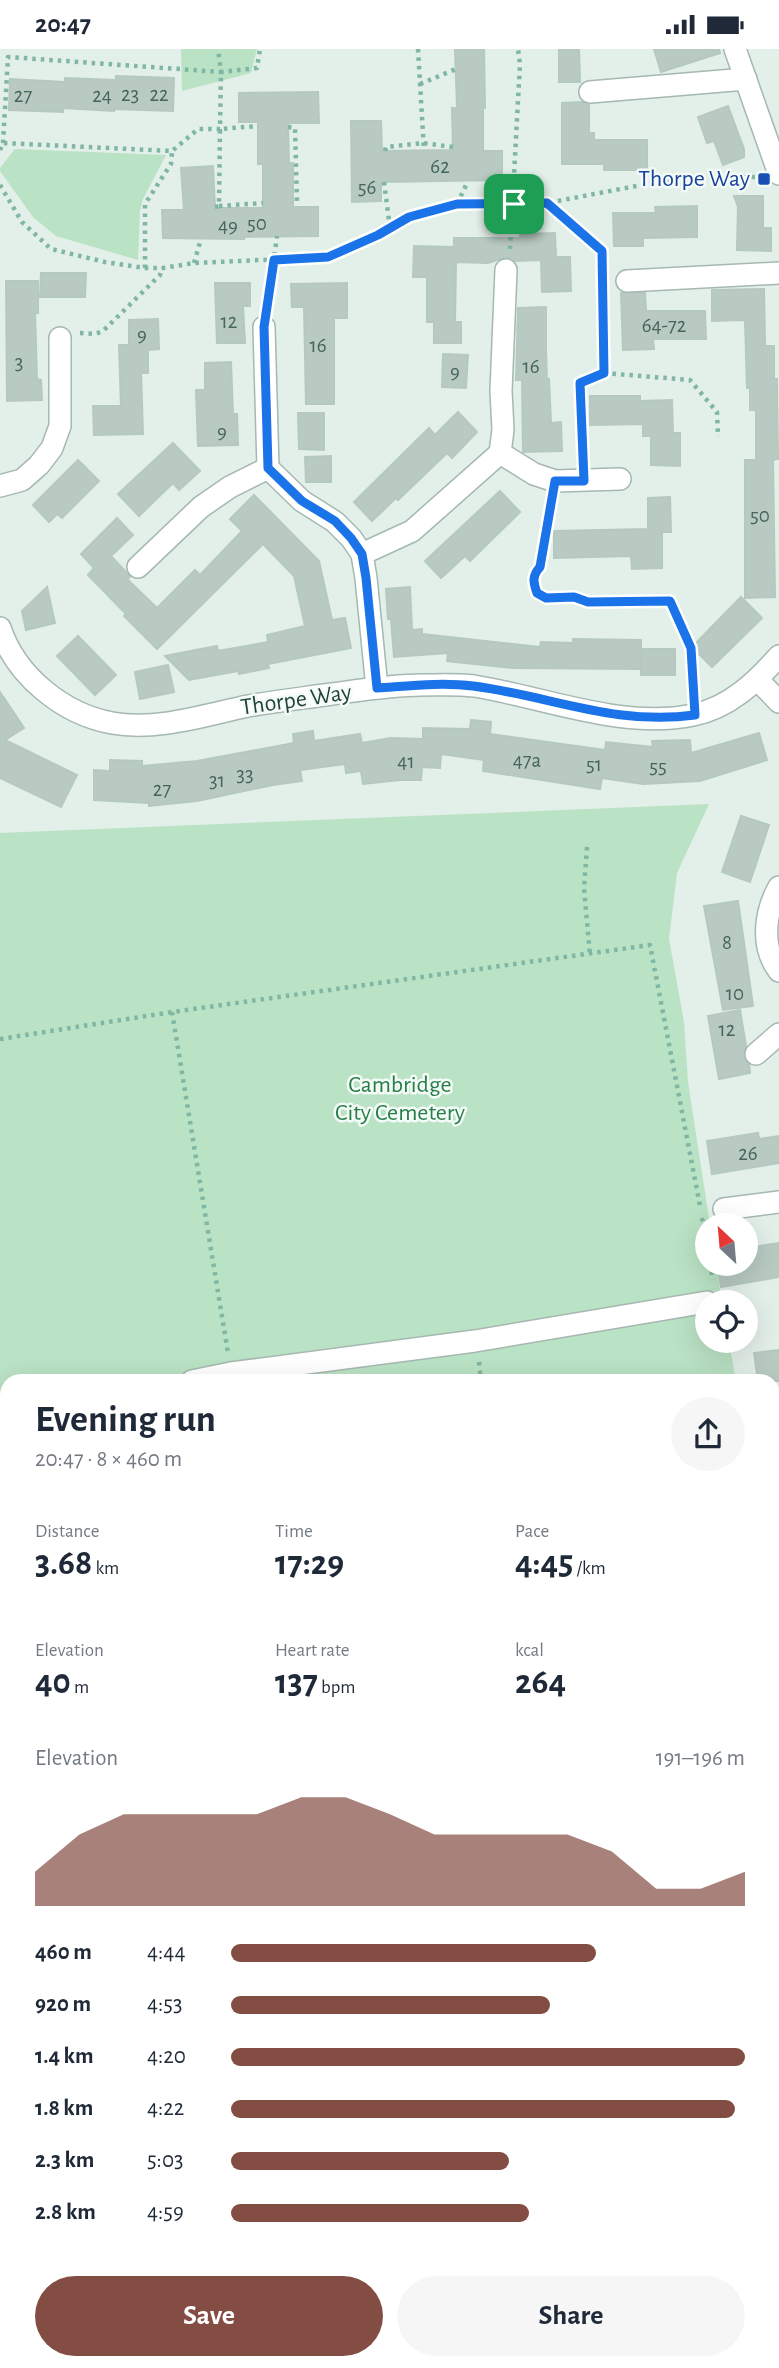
<!DOCTYPE html>
<html lang="en">
<head>
<meta charset="utf-8">
<style>
  :root { --surface:#fff; --page:#f6f6f7; --text:#1f2937; --muted:#747a83; --accent:#844d43 }
  body { margin:0; font-family:"Alegreya Sans",sans-serif; background:var(--page); color:var(--text); height:100vh; display:flex; flex-direction:column; font-size:26px; white-space:nowrap }
  * { box-sizing:border-box; margin:0 }
  p { font-size:23px; color:var(--muted) }
  .icon { flex:none; width:38px; height:38px; fill:none; stroke:currentColor; stroke-width:2; stroke-linecap:round; stroke-linejoin:round }
  .map { position:relative; flex:1; overflow:hidden }
  .details { position:absolute; left:0px; top:1325px; width:780px; height:996px; display:flex; flex-direction:column; background:var(--surface); border-radius:21px 21px 0 0; box-shadow:0 7px 28px #0002 }
  .details>* { flex:none }
  .needle { width:46px; rotate:334deg }
  .controls { position:absolute; left:695px; top:1164px; display:grid; gap:14px }
  .controls a { display:grid; place-items:center; width:63px; height:63px; border-radius:50%; background:var(--surface); box-shadow:0 7px 28px #0002; font-size:35px }
  .pin { position:absolute; display:grid; place-items:center; width:60px; height:60px; color:#fff; margin:-30px; border-radius:14px; box-shadow:0 4px 10px #0006 }
  .round { display:grid; place-items:center; flex:none; width:74px; height:74px; border-radius:37px; background:var(--page) }
  .headline { display:flex; align-items:center; justify-content:space-between; height:119px; padding:0 35px }
  h1 { font-size:38px; font-weight:600; line-height:52px }
  .stats { display:grid; grid-template-columns:repeat(3,1fr); gap:10px; height:119px; padding:7px 35px }
  .stats div { display:grid; align-content:center }
  .stats b { font-size:35px; font-weight:600 }
  .stats small { font-size:19px; font-weight:400 }
  .stats p { font-size:19px }
  .chart { height:196px; padding:14px 35px }
  .chart p { display:flex; justify-content:space-between }
  .chart svg { width:100%; height:126px; margin-top:7px; fill:var(--accent); opacity:.7 }
  .button { display:flex; gap:14px; margin-top:auto; padding:14px 35px }
  .button a { flex:1; height:80px; border-radius:42px; background:var(--accent); color:#fff; font-size:28px; font-weight:600; line-height:80px; text-align:center }
  .button a+a { background:var(--page); color:var(--text) }
  ul { padding:0 35px; list-style:none; font-size:23px }
  li { display:grid; grid-template-columns:112px 84px 1fr; align-items:center; height:52px }
  li i { height:18px; border-radius:9px; background:var(--accent) }
  .status { display:flex; justify-content:space-between; align-items:center; height:49px; padding:0 35px; background:var(--surface); direction:ltr }
  .status svg { height:19px; fill:currentColor }
  .map>svg:first-child { display:block }
  .green { fill:#bae2c4 }
  .building { fill:#b8cac2; stroke:#b5c9c0; stroke-width:2 }
  .lines { fill:none; stroke-linecap:round; stroke-linejoin:round }
  .minor-casing { stroke:#a5b8b1; stroke-width:24 }
  .major-casing { stroke:#c1cac8; stroke-width:24 }
  .path { stroke:#80b6a4; stroke-width:4.5; stroke-dasharray:3.5 5; stroke-linecap:butt }
  .minor { stroke:#fff; stroke-width:21 }
  .major { stroke:#62a996; stroke-width:21 }
  .route-casing { stroke:#fff; stroke-width:14 }
  .route { stroke:#1a73e8; stroke-width:9 }
  .transit-dot { fill:#1a4fb4; stroke:#f4faf7; stroke-width:2.5 }
  .labels { text-anchor:middle; dominant-baseline:central; stroke-width:5; stroke-linejoin:round; paint-order:stroke }
  .number-label { font-size:21px; fill:#46655b }
  .transit-label { font-size:24px; fill:#164399; stroke:#f4faf7; text-anchor:end }
  .street-label { font-size:24px; fill:#204339; stroke:#f4faf7 }
  .park-label { font-size:24px; fill:#257f46; stroke:#f4faf7 }
</style>
</head>
<body>
<div class="status"><b>20:47</b><svg viewBox="0 0 49 12"><path d="M0 12V9h3v3zM5 12V6h3v6zM10 12V3h3v9zM15 12V0h3v12zM26 1h20v11H26zM47 4h2v5h-2z"/></svg></div>
<div class="map">
<svg width="779" height="2319" viewBox="0 0 779 2319">
  <rect width="100%" height="100%" fill="#e3efe9"/>
  <g class="green">
    <path d="M181 0H257L251 24 182 42Z"/>
    <path d="M15 100 166 106 143 150 140 162 138 211 56 187 33 168 0 122V119Z"/>
    <path d="M709 755 677 824 669 890 684 973 688 1033 710 1176H707V1214L716 1215 722 1253H707V1292H729L736 1332H7V1877L0 1878V784Z"/>
    <path d="M774 1550 779 1582V1751L774 1752Z"/>
    <path d="M7 1953V2003L0 2004V1954Z"/>
    <path d="M209 2314H283L284 2319H207Z"/>
  </g>
  <g class="building">
    <path d="M455 0H484L485 59H483V102H502V131L381 133V152L352 153 351 72H381L382 102 453 101 452 59H457Z"/>
    <path d="M559 0H579L580 33H559Z"/>
    <path d="M654 0H719L720 4 661 23Z"/>
    <path d="M116 27 174 29 173 62 114 60V62L63 59V63L9 61 10 30 65 33V29L116 31Z"/>
    <path d="M318 43 319 74H288L289 114H293V158H318V187L244 188V190L163 189 162 161H184L181 119 213 117 215 159H263V115H258V73H239V44Z"/>
    <path d="M582 53 589 56V84H594V91H647V121H604V115H562V54Z"/>
    <path d="M728 57 744 100V108L723 116 714 92 707 94 698 68Z"/>
    <path d="M734 147H763V179H771V202L737 201 738 158Z"/>
    <path d="M697 157V188L643 189V197H614L613 164H656L655 158Z"/>
    <path d="M555 184 556 208H570L571 242 542 243 541 211 515 212 506 208 488 214 456 213 455 273H461V294H434V273H427V228H413L414 197 454 198V189H520V185Z"/>
    <path d="M41 224H86L85 248H40Z"/>
    <path d="M6 232H38V264H35L37 330 41 331 42 351 7 352Z"/>
    <path d="M215 234H250V257H243L245 294H217Z"/>
    <path d="M347 234V269H334V355H306L304 258H292L291 235Z"/>
    <path d="M764 240 765 297H774V330H777L778 410 773 411 775 548 745 549V411H756V361H750V339H747L745 271 712 272V241Z"/>
    <path d="M621 244H645L646 262H705L706 290H653L654 300 623 301Z"/>
    <path d="M546 258V303L547 330H549L551 374 561 373 562 402 523 403 522 331H516L518 259Z"/>
    <path d="M158 270 159 300 148 301V324H141L143 385 94 386 93 357H121L119 296H129V271Z"/>
    <path d="M443 305 468 306 466 339 442 338Z"/>
    <path d="M231 313 233 365H237L238 396 198 397 196 341H205V314Z"/>
    <path d="M590 347H640V352L672 351 673 384H680V417L651 416V387H643V375L590 376Z"/>
    <path d="M458 363 477 383 452 409 447 404 398 451 396 449 372 472 354 453 429 379 435 386Z"/>
    <path d="M298 364H324V401L299 400Z"/>
    <path d="M173 394 200 422 179 441 173 434 139 467 118 445Z"/>
    <path d="M331 407V433H306L305 408Z"/>
    <path d="M78 411 99 432 62 469 57 465 49 473 33 456Z"/>
    <path d="M500 442 520 463 470 512 465 507 441 529 425 512Z"/>
    <path d="M254 446 319 512 332 571 345 569 351 599 268 615 269 619 239 625 238 622 189 631 165 607 217 597 218 602 268 593 267 586 305 577 294 527 263 495 157 600 124 567 126 565 88 526 94 519 81 505 117 469 133 486 111 507 125 522 130 528 127 530 157 559 195 521 200 526 242 482 230 470Z"/>
    <path d="M670 448 671 483H662V519L632 520 631 507 554 509V482L648 480V449Z"/>
    <path d="M47 538 55 574 26 581 22 562Z"/>
    <path d="M410 538 412 581 422 580V585L540 598 541 593 573 594V590L641 591V620L513 619 447 612 448 604 394 608 391 570H388L386 540Z"/>
    <path d="M741 548 762 569 712 618 692 598Z"/>
    <path d="M78 587 116 626 95 646 57 607Z"/>
    <rect x="641" y="600" width="34" height="26"/>
    <path d="M168 616 174 643 140 650 135 623Z"/>
    <path d="M0 643 24 679 5 691 77 726 61 758 0 729Z"/>
    <path d="M471 671 491 673 490 685 605 701 606 693 653 698 652 692 690 691 691 704 759 684 767 711 700 732 643 735 602 729 600 740 483 722 484 711 441 705 440 719 422 718 421 731H400L363 735 361 722 346 724 345 715 300 721 302 732 273 736 197 752 149 757V754L94 751V721L110 722V711L142 712V717L197 712 294 694 293 685 313 682 314 692 360 685 362 694 391 689 423 690V679L470 680Z"/>
    <path d="M741 767 769 776 750 833 722 823Z"/>
    <path d="M738 852 753 957 723 961 704 857Z"/>
    <path d="M740 961 746 997 743 1007 749 1015 750 1024 719 1030 708 967Z"/>
    <path d="M758 1084 759 1090 779 1087V1114L712 1125 707 1092Z"/>
    <path d="M779 1194V1228L721 1238 717 1214H746V1199Z"/>
    <path d="M779 1301V1332H758L754 1304Z"/>
  </g>
  <g class="lines">
    <g class="minor-casing">
      <g id="minor">
        <path d="M735 0 779 125"/>
        <path d="M590 43 746 30"/>
        <path d="M627 232 779 224"/>
        <path d="M264 278 268 419 302 452 335 473 351 489 362 505 366 529 377 639"/>
        <path d="M500 404 534 425 555 432 620 430"/>
        <path d="M0 437 22 431 39 416 52 399 60 377V289"/>
        <path d="M362 505 412 482 500 404 503 381 501 342 506 221"/>
        <path d="M138 518 201 458 230 438 268 419"/>
        <path d="M0 579C16 627 63 665 112 674 157 682 205 666 248 657 276 652 304 649 332 645 362 641 392 636 421 636 439 636 457 635 474 637 544 648 623 681 693 666 729 659 756 633 779 607"/>
        <path d="M758 631 779 653"/>
        <path d="M779 838C765 863 760 897 779 922"/>
        <path d="M756 1005 779 985"/>
        <path d="M724 1160 779 1153"/>
        <path d="M192 1332 231 1324 475 1292 707 1253"/>
        <path d="M0 1368 7 1367"/>
        <path d="M0 1741 7 1740"/>
        <path d="M0 2012 7 2011"/>
        <path d="M774 2279 779 2278"/>
        <path d="M605 2319 617 2314"/>
      </g>
    </g>
    <g class="major-casing">
      <g id="major">
        <path d="M774 1797 779 1796"/>
        <path d="M0 1920 7 1919"/>
      </g>
    </g>
    <g class="path">
      <path d="M418 0 424 102"/>
      <path d="M420 35 456 20"/>
      <path d="M288 78 295 79 297 153 293 152"/>
      <path d="M3 94 8 8 221 23 218 0"/>
      <path d="M0 101 3 94 172 102 198 80H220L221 23 257 19 260 0"/>
      <path d="M385 102 386 98 423 94 453 98"/>
      <path d="M384 133 390 179"/>
      <path d="M0 136 22 173 51 200 105 213 145 219H163L194 214 328 208 378 186 409 168 457 155 547 154 652 134 694 129 757 128"/>
      <path d="M457 155 468 132"/>
      <path d="M547 155 602 202 604 324 580 334 584 410"/>
      <path d="M219 157 263 154"/>
      <path d="M215 158 219 157 220 80 258 77"/>
      <path d="M510 200 520 15 518 0"/>
      <path d="M194 214 201 190"/>
      <path d="M145 219V155L171 115 172 102"/>
      <path d="M268 257 277 187"/>
      <path d="M80 284 95 285 103 282 160 226 163 219"/>
      <path d="M604 324 690 331 717 363 718 388"/>
      <path d="M551 453 540 518C532 528 533 533 537 544L546 549 574 548 588 553 670 552 691 599 694 644"/>
      <path d="M587 798 584 839 590 906"/>
      <path d="M172 963 228 1304"/>
      <path d="M0 990 172 963 650 896 700 1157"/>
      <path d="M702 1169 707 1197"/>
      <path d="M710 1214 713 1231"/>
      <path d="M479 1313 481 1332"/>
      <path d="M0 1445 7 1487"/>
      <path d="M0 1951 7 1950"/>
      <path d="M287 2314 288 2319"/>
      <path d="M195 2319 199 2314"/>
    </g>
    <use href="#minor" class="minor"/>
    <use href="#major" class="major"/>
  </g>
  <g class="lines">
    <g class="route-casing">
      <path id="route" d="M547 154 602 202 604 324 580 334 584 432H555L540 518C532 527 533 533 537 544L546 549 574 548 588 553 670 552 691 599 695 666C614 677 551 647 473 637 441 633 408 637 377 639L366 529 362 505 351 489 335 472 302 452 268 419 264 278 274 211 328 208 378 186 409 168 457 155Z"/>
    </g>
    <use href="#route" class="route"/>
  </g>
  <rect class="transit-dot" x="757" y="123" width="14" height="14" rx="3.5"/>
  <g class="labels">
    <g class="number-label">
      <text x="130" y="45">23</text>
      <text x="159" y="45">22</text>
      <text x="23" y="46">27</text>
      <text x="102" y="46">24</text>
      <text x="440" y="117">62</text>
      <text x="367" y="138">56</text>
      <text x="257" y="174">50</text>
      <text x="228" y="176">49</text>
      <text x="229" y="272">12</text>
      <text x="664" y="276">64-72</text>
      <text x="142" y="285">9</text>
      <text x="318" y="296">16</text>
      <text x="19" y="313">3</text>
      <text x="531" y="317">16</text>
      <text x="455" y="322">9</text>
      <text x="222" y="382">9</text>
      <text x="760" y="466">50</text>
      <text x="527" y="711">47a</text>
      <text x="406" y="712">41</text>
      <text x="594" y="715">51</text>
      <text x="658" y="717">55</text>
      <text x="245" y="725">33</text>
      <text x="217" y="731">31</text>
      <text x="162" y="740">27</text>
      <text x="727" y="893">8</text>
      <text x="735" y="944">10</text>
      <text x="727" y="980">12</text>
      <text x="748" y="1104">26</text>
    </g>
    <g class="transit-label">
      <text x="750" y="130">Thorpe Way</text>
    </g>
    <g class="street-label">
      <text transform="translate(296 651) rotate(-8)">Thorpe Way</text>
    </g>
    <g class="park-label">
      <text x="400" y="1036">Cambridge<tspan x="400" dy="28">City Cemetery</tspan></text>
    </g>
  </g>
</svg>
<div class="controls">
<a><svg class="needle" viewBox="-14 -14 28 28"><path d="M0-13l5 13h-10z" fill="#e53935"/><path d="M0 13l5-13h-10z" fill="#747a83"/></svg></a>
<a><svg class="icon" aria-label="locate" viewBox="0 0 24 24"><circle cx="12" cy="12" r="6"/><path d="M12 2v4M12 18v4M2 12h4M18 12h4"/></svg></a>
</div>
<div class="pin" style="left:514px;top:155px;background:#1e9e55"><svg class="icon" aria-label="arrive" viewBox="0 0 24 24"><path d="M6 21V4h12l-3 4 3 4H6"/></svg></div>
<section class="details">
<div class="headline"><div><h1>Evening run</h1><p>20:47 · 8 × 460 m</p></div><a class="round"><svg class="icon" aria-label="share" viewBox="0 0 24 24"><path d="M12 15V3M7 8l5-5 5 5M5 13v7h14v-7"/></svg></a></div>
<div class="stats">
<div><p>Distance</p><b>3.68<small> km</small></b></div>
<div><p>Time</p><b>17:29</b></div>
<div><p>Pace</p><b>4:45<small> /km</small></b></div>
</div>
<div class="stats">
<div><p>Elevation</p><b>40<small> m</small></b></div>
<div><p>Heart rate</p><b>137<small> bpm</small></b></div>
<div><p>kcal</p><b>264</b></div>
</div>
<div class="chart"><p><span>Elevation</span>191–196 m</p>
<svg viewBox="0 0 160 44" preserveAspectRatio="none"><path d="M0 44V32L10 19L20 12L30 12L40 12L50 12L60 6L70 6L80 12L90 19L100 19L110 19L120 19L130 25L140 38L150 38L160 32V44z"/></svg>
</div>
<ul>
<li><b>460 m</b>4:44<i style="width:71%"></i></li>
<li><b>920 m</b>4:53<i style="width:62%"></i></li>
<li><b>1.4 km</b>4:20<i style="width:100%"></i></li>
<li><b>1.8 km</b>4:22<i style="width:98%"></i></li>
<li><b>2.3 km</b>5:03<i style="width:54%"></i></li>
<li><b>2.8 km</b>4:59<i style="width:58%"></i></li>
</ul>
<div class="button"><a>Save</a><a>Share</a></div>
</section>
</div>
</body>
</html>
